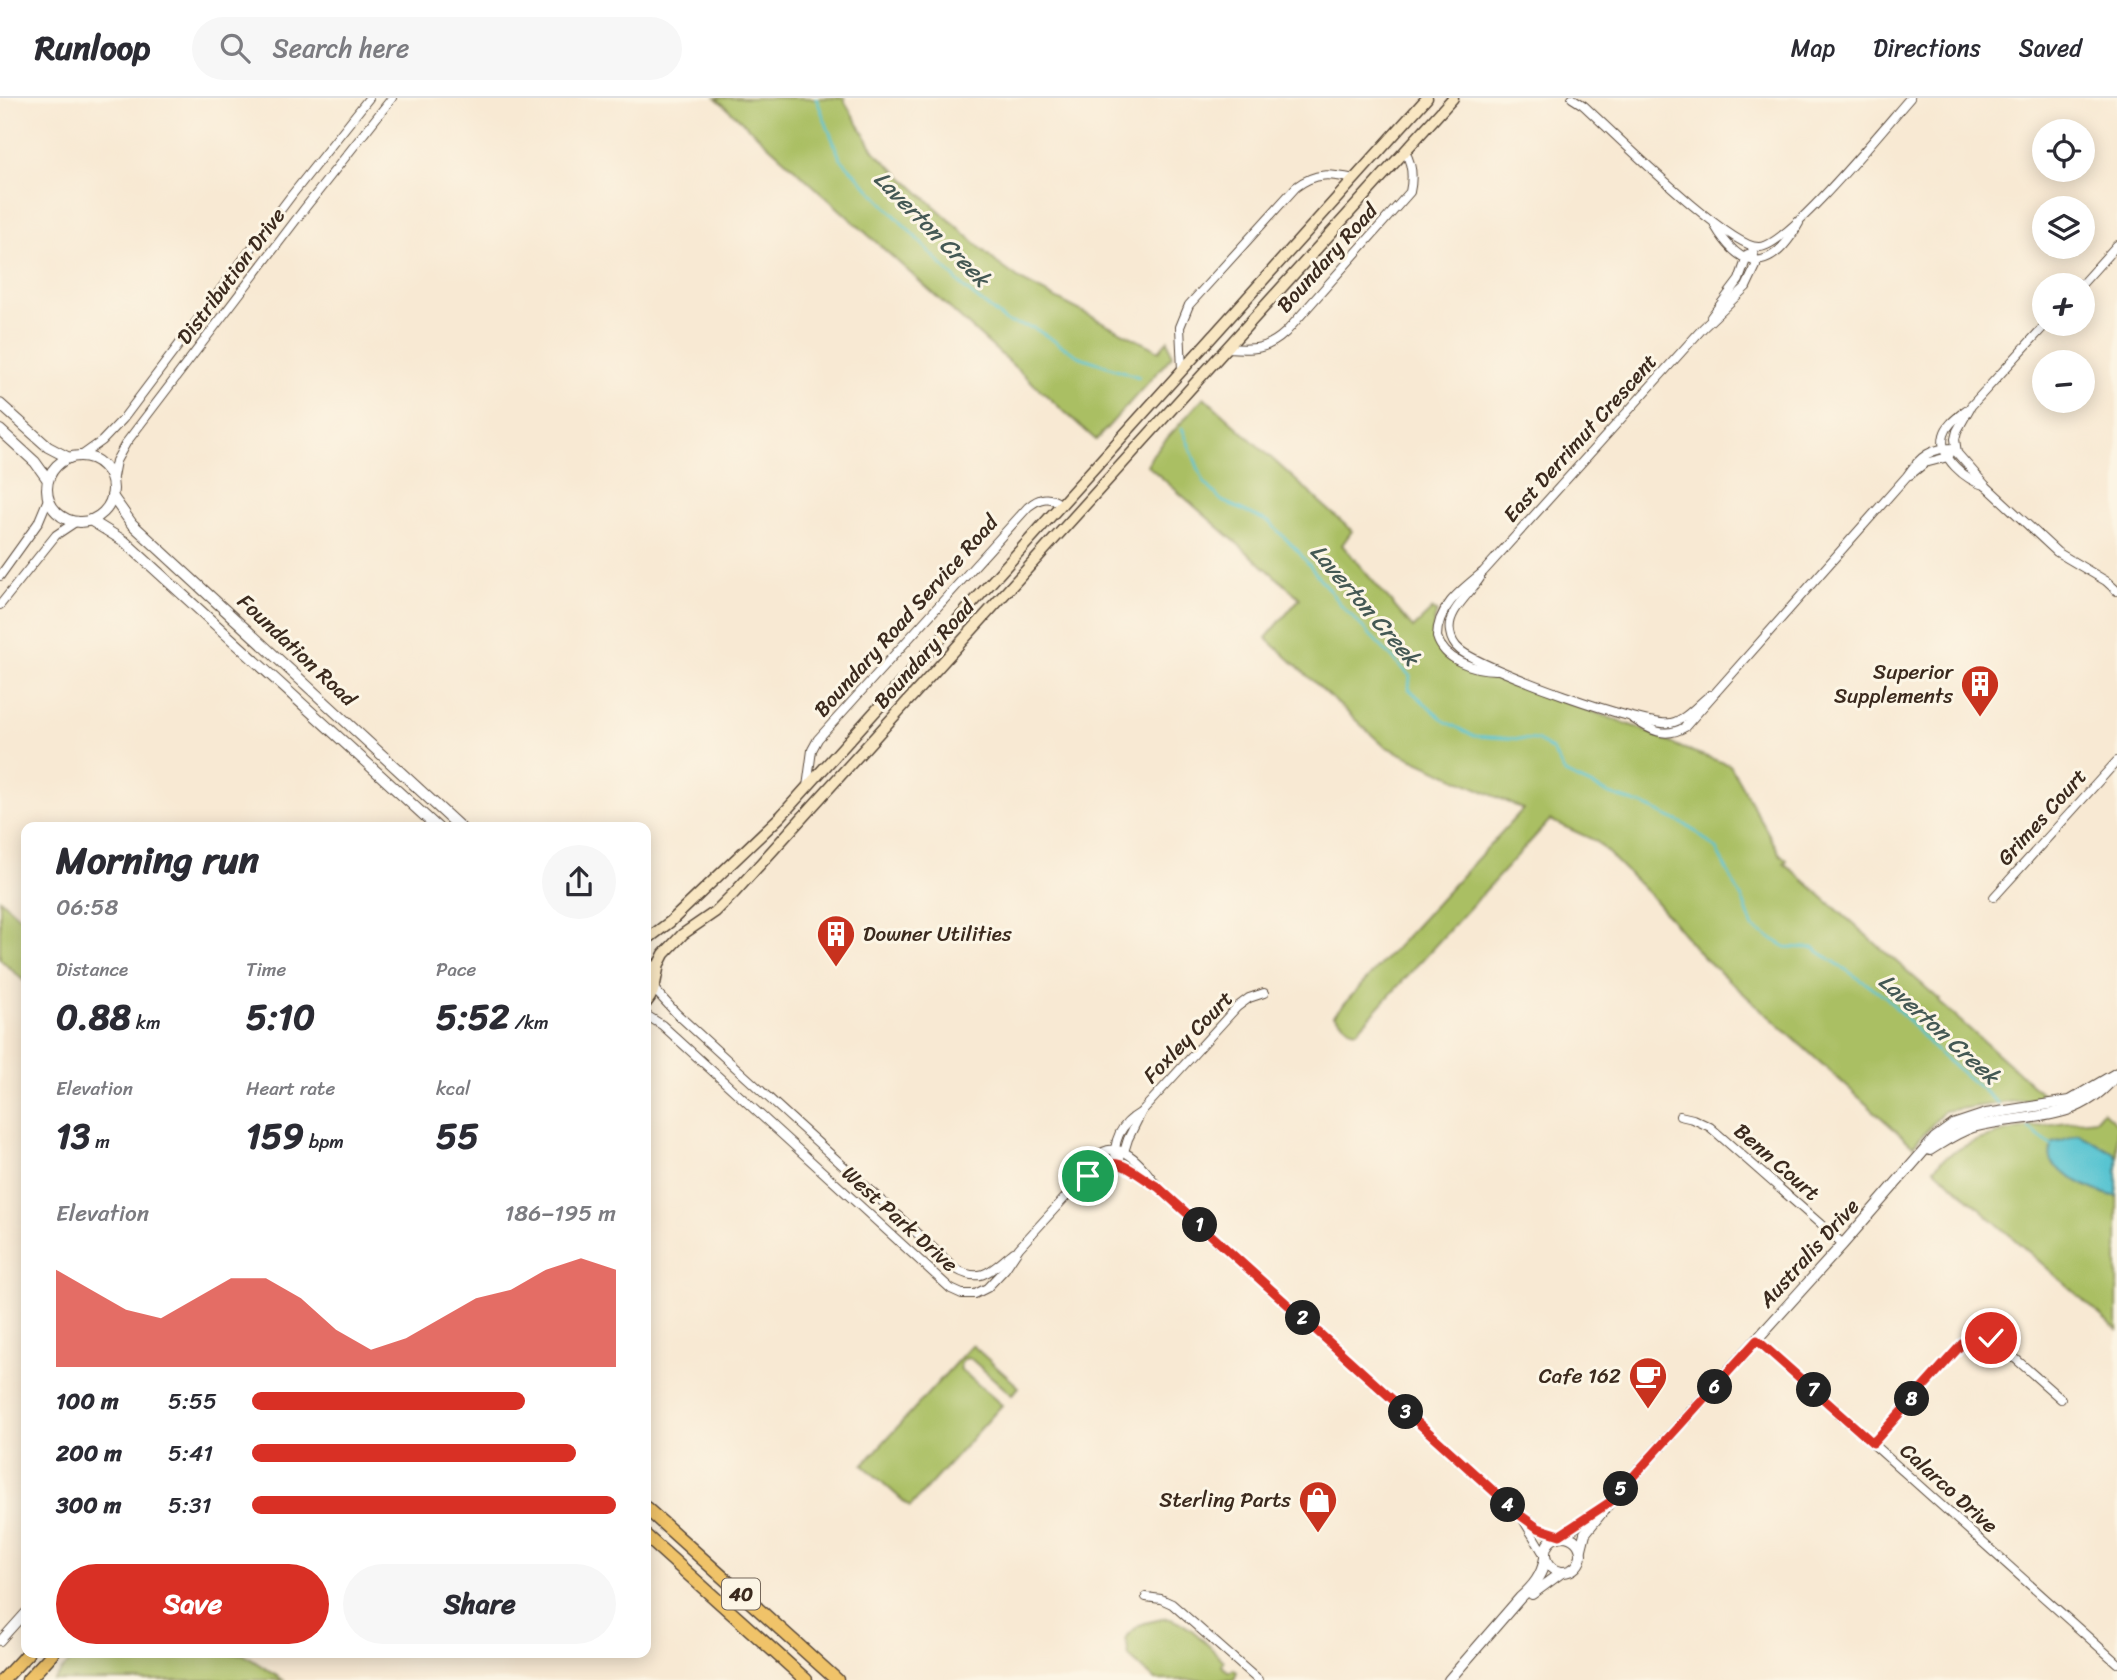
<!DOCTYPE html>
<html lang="en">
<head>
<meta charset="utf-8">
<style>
  :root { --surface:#fff; --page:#f7f7f7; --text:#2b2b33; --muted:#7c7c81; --line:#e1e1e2; --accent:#d93025 }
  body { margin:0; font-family:Sriracha,sans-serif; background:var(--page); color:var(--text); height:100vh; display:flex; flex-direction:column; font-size:26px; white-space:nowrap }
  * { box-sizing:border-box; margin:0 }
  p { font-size:23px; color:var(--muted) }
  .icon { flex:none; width:38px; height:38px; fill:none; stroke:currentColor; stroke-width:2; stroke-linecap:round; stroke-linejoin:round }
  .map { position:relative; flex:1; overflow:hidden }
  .sheet { position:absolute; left:21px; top:724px; width:630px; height:836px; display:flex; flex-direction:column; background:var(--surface); border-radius:14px; box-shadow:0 4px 18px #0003 }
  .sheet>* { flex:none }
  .fabs { position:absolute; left:2032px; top:21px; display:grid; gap:14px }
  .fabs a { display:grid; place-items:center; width:63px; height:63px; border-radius:50%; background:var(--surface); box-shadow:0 4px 18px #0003; font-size:35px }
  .pin { position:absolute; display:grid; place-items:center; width:60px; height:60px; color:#fff; margin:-30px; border:4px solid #fff; border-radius:50%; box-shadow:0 2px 7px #0007 }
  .km { position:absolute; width:35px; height:35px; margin:-18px; border-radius:50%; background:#222; color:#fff; font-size:19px; line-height:35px; text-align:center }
  .round { display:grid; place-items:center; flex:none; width:74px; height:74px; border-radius:37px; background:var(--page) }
  .summary { display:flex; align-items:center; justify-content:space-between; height:119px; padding:0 35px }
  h1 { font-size:38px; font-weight:800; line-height:52px }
  .metrics { display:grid; grid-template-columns:repeat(3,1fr); gap:10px; height:119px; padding:7px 35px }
  .metrics div { display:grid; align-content:center }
  .metrics b { font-size:35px; font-weight:800 }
  .metrics small { font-size:19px; font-weight:400 }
  .metrics p { font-size:19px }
  .chart { height:196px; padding:14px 35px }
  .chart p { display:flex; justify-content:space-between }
  .chart svg { width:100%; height:126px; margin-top:7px; fill:var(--accent); opacity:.7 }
  .primary-button { display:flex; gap:14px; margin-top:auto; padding:14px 35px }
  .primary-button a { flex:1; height:80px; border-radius:42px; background:var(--accent); color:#fff; font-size:28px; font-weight:800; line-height:80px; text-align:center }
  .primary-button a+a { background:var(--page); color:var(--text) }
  ul { padding:0 35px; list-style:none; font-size:23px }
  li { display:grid; grid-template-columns:112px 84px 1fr; align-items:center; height:52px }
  li i { height:18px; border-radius:9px; background:var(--accent) }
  header { display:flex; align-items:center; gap:42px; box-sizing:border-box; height:98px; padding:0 35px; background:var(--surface); border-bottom:2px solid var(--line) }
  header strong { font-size:33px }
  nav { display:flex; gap:38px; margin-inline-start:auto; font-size:24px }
  .search { width:490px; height:63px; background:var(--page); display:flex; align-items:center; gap:18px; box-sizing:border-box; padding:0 24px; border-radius:38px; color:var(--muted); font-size:26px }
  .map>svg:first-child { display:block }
  .green { fill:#aabf64; stroke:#727441; stroke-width:2 }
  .water { fill:#58c4d1; stroke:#4a7778; stroke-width:2 }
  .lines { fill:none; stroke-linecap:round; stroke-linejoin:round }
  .stream { stroke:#58c4d1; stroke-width:2.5 }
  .minor-casing { stroke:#574739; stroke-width:10 }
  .tertiary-casing { stroke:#574739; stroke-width:12 }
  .secondary-casing { stroke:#574739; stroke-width:13 }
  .primary-casing { stroke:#574739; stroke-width:15 }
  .minor { stroke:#fff; stroke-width:8 }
  .tertiary { stroke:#fff; stroke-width:10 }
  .secondary { stroke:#f9e7c3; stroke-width:10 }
  .primary { stroke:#f0c369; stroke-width:12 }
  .route-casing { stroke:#fff; stroke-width:14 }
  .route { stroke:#d93025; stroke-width:9 }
  .labels { text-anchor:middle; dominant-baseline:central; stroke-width:6; stroke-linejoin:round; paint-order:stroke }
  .shield { fill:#fcf5e5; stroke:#75675a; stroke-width:2 }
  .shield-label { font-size:19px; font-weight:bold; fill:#3b2a1e }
  .street-label { font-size:21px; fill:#3b2a1e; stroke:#fcf5e5 }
  .poi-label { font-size:21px; fill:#3b2a1e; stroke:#fcf5e5; text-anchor:end }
  .water-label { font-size:23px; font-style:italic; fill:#445854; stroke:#fcf5e5 }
</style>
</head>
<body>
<header>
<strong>Runloop</strong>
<div class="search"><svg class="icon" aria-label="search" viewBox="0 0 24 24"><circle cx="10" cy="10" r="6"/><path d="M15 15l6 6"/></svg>Search here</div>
<nav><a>Map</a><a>Directions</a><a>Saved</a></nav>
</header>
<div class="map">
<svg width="2117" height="1582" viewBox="0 0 2117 1582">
  <rect width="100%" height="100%" fill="#fcf5e5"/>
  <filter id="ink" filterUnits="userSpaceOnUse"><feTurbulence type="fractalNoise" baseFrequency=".0143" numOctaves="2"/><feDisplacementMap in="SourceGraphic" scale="14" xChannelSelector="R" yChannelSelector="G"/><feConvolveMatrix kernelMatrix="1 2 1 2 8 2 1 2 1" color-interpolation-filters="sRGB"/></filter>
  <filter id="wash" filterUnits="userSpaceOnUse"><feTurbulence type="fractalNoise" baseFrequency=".00686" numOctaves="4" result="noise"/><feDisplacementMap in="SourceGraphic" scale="28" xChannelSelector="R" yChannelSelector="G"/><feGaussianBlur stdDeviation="1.57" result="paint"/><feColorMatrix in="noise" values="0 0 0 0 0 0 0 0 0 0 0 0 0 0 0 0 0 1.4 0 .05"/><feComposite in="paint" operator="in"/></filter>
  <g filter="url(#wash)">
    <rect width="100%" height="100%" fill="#f8e9d3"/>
    <g class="green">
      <path d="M716 0H845V4L875 54 997 165 1022 183 1159 253 1168 242 1172 258 1096 342Z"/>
      <path d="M1204 299 1352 433 1342 447 1413 530 1433 511 1437 514C1430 532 1432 548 1446 561L1644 632 1682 650 1730 667 1780 756 1787 762 1784 765 1940 902 1939 904 2046 999 1944 1013 1913 1048 1702 858 1651 798 1596 743 1550 722 1357 933 1352 932 1334 917 1523 711 1384 648 1266 540 1300 500 1147 367 1153 356Z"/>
      <path d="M0 801 26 825V885L0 861Z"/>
      <path d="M2103 1013 2117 1026V1232L1934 1070C1969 1032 2046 1026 2096 1021Z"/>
      <path d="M972 1247 1019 1289 1012 1297 970 1260 964 1261 960 1266 961 1272 1002 1307 910 1409 863 1367Z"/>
      <path d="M1166 1520C1190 1524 1207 1547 1224 1563L1222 1568 1229 1574 1234 1571 1237 1574 1234 1582H1155L1129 1559 1126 1540C1141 1522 1145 1526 1166 1520Z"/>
      <path d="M77 1556H243L283 1582H53Z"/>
    </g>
    <path class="water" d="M2079 1036 2114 1055 2117 1061V1098C2103 1098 2055 1075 2051 1061 2049 1055 2051 1050 2053 1045Z"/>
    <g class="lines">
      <g class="stream">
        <path d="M816 0 840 60 965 191 1007 224 1034 230 1078 258 1139 279"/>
        <path d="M1182 330 1204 384 1222 403 1269 424 1298 453 1341 507 1410 578 1409 591 1446 624 1474 638 1537 642 1552 652 1565 675 1610 696 1646 708 1690 729 1716 751 1744 805 1753 830 1786 849 1814 850 1886 899 1934 951 1999 1006"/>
        <path d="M2028 1030 2052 1048"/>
      </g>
    </g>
  </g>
  <g filter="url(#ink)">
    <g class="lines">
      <g class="minor-casing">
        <g id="minor">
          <path d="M1572 0 1583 7C1611 32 1730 152 1760 149 1789 147 1886 27 1910 0"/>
          <path d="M1715 128C1744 177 1773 172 1799 125"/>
          <path d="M2081 187 2117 147"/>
          <path d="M1711 219 1739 182 1748 156"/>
          <path d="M2046 226 1971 308 1957 333 1955 341 1957 355 1986 388 2057 454 2106 483 2117 493"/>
          <path d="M1227 250C1253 252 1267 252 1286 234L1410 94C1413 80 1413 67 1405 54"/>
          <path d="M1182 272 1180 229 1189 207 1296 89C1316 74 1330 76 1354 81"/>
          <path d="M1966 312C1958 319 1947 326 1944 337 1938 360 1966 382 1986 388"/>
          <path d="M81 358 102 343 123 321 291 98 369 0"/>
          <path d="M1910 377 1925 365 1948 359 1950 356"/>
          <path d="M112 384 116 363 126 345 305 110 392 0"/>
          <path d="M0 478 38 425 48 401"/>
          <path d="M1480 480C1470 496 1446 514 1450 534 1451 541 1455 548 1460 552 1483 571 1644 630 1671 625 1686 622 1698 606 1710 597"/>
          <path d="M0 507 56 437 77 423"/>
          <path d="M1496 572C1473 572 1444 562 1437 539 1437 509 1462 491 1483 474L1703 230 1746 189 1756 168 1752 149"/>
          <path d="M1632 620C1650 632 1665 641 1685 629L1907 378C1920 358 1932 349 1956 350"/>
          <path d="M807 689 812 652 818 641 1028 409C1039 400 1048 397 1060 406"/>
          <path d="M1994 799 2117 663"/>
          <path d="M654 891 676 915 956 1171C983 1187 993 1170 1014 1154"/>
          <path d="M646 917 662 927 951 1191 962 1196H975L987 1190 1005 1171 1019 1150 1071 1093 1102 1066 1113 1064 1123 1067 1158 1089"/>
          <path d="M1680 1018 1693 1021 1710 1029 1843 1146"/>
          <path d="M1116 1065 1124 1054 1128 1041 1142 1013 1237 909 1249 900 1264 895"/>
          <path d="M1116 1065C1112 1043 1121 1026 1140 1015"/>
          <path d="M1072 1090C1076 1079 1084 1070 1092 1062 1119 1035 1142 1067 1158 1089L1520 1417 1546 1434 1560 1437"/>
          <path d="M1757 1242 2117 1565"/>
          <path d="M1873 1345 1962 1246C1977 1237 1986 1237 2000 1247L2061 1301"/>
          <path d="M1524 1423 1545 1458"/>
          <path d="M1146 1499 1161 1501 1172 1506 1258 1582"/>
          <path d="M0 1543 26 1514"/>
        </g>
      </g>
      <g class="tertiary-casing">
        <g id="tertiary">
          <path d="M0 306 48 349 69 360"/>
          <path d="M0 332 35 364 48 382"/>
          <circle cx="80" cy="391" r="33"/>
          <path d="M112 398 132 426 461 730"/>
          <path d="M90 422 124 443 438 730"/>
          <path d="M1930 1052C1943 1044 1957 1034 1973 1029 2025 1015 2073 1027 2113 981"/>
          <path d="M1563 1437 1595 1415"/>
          <circle cx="1563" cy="1456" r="18"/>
          <path d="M1581 1451 1585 1435 1610 1404 1843 1146 1935 1040 1953 1027 1986 1016 2069 1003 2117 975"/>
          <path d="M1532 1496 1562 1474"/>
          <path d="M1449 1582 1520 1500C1533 1488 1542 1478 1545 1460"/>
        </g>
      </g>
      <g class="secondary-casing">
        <g id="secondary">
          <path d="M646 842 670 824 781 718 1427 0"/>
          <path d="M646 860C657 875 658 891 646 905"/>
          <path d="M655 886 659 866 664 856 683 836 715 814 735 794 1453 0"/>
        </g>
      </g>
      <g class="primary-casing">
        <g id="primary">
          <path d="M646 1410 837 1582"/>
          <path d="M646 1438 806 1582"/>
          <path d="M3 1582 27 1556"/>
          <path d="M28 1582 52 1556"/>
        </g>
      </g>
      <use href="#minor" class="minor"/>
      <use href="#tertiary" class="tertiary"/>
      <use href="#secondary" class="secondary"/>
      <use href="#primary" class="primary"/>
    </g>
  </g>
  <g class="lines" filter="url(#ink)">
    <g class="route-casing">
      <path id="route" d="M1088 1078C1116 1051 1131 1074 1158 1089L1520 1417 1538 1430 1560 1437 1610 1404 1757 1242 1873 1345 1962 1246 1976 1238 1991 1240"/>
    </g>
    <use href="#route" class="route"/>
  </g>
  <defs>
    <g id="building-pin" transform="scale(2.0125)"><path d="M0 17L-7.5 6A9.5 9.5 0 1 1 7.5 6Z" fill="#c8321e" stroke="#fcf5e5"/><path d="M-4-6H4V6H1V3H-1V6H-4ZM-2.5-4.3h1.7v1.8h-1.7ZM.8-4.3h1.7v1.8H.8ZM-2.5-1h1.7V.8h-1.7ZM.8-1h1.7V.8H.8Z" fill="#fff"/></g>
    <g id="cafe-pin" transform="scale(2.0125)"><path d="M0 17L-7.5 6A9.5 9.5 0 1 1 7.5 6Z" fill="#c8321e" stroke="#fcf5e5"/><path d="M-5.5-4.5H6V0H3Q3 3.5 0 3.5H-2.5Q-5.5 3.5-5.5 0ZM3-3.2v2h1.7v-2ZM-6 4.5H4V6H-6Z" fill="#fff"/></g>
    <g id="shop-pin" transform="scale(2.0125)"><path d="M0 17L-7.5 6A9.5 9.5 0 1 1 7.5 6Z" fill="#c8321e" stroke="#fcf5e5"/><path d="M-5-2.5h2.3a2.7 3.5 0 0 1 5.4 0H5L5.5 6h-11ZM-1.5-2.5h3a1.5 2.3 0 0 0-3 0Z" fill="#fff"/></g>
  </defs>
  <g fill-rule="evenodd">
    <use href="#building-pin" x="1980" y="586"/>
    <use href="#building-pin" x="836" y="836"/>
    <use href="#cafe-pin" x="1648" y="1278"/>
    <use href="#shop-pin" x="1318" y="1402"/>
  </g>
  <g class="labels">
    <rect class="shield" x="722" y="1480.5" width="38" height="31" rx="5"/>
    <g class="shield-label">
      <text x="741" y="1496">40</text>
    </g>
    <g class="street-label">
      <text transform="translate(1327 160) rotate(-48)">Boundary Road</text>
      <text transform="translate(231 178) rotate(-53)">Distribution Drive</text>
      <text transform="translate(1580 340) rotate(-48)">East Derrimut Crescent</text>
      <text transform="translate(906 518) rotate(-48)">Boundary Road Service Road</text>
      <text transform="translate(297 552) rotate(43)">Foundation Road</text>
      <text transform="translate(924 556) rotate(-48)">Boundary Road</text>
      <text transform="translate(2042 719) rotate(-48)">Grimes Court</text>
      <text transform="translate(1188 939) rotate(-46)">Foxley Court</text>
      <text transform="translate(1777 1064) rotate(41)">Benn Court</text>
      <text transform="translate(900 1121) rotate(42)">West Park Drive</text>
      <text transform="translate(1809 1155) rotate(-48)">Australis Drive</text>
      <text transform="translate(1949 1390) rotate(42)">Calarco Drive</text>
    </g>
    <g class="poi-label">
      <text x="1953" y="574">Superior<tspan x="1953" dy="24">Supplements</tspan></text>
      <text x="863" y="836" text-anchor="start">Downer Utilities</text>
      <text x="1621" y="1278">Cafe 162</text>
      <text x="1291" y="1402">Sterling Parts</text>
    </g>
    <g class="water-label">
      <text transform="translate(932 131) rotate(45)">Laverton Creek</text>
      <text transform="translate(1365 507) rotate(49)">Laverton Creek</text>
      <text transform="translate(1939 931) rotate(42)">Laverton Creek</text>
    </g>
  </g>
</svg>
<div class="fabs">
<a><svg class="icon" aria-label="locate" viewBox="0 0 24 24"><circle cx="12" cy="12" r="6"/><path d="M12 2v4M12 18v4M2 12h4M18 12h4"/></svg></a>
<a><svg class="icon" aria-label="layers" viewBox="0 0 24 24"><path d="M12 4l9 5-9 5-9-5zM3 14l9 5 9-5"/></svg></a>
<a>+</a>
<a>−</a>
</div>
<div class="pin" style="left:1088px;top:1078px;background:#1e9e55"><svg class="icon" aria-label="arrive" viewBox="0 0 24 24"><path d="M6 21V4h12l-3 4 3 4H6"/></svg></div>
<div class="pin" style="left:1991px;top:1240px;background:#d93025"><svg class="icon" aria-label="check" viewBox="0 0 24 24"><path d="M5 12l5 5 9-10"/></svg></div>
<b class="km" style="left:1200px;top:1127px">1</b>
<b class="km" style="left:1303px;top:1220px">2</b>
<b class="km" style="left:1406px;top:1314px">3</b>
<b class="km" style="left:1508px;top:1407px">4</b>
<b class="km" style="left:1621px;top:1391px">5</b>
<b class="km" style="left:1715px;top:1289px">6</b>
<b class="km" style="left:1814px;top:1292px">7</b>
<b class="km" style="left:1912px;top:1301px">8</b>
<section class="sheet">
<div class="summary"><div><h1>Morning run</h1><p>06:58</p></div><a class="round"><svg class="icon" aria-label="share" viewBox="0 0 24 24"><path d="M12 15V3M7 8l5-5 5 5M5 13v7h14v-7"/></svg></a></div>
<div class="metrics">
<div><p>Distance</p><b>0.88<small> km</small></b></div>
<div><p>Time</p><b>5:10</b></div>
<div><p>Pace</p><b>5:52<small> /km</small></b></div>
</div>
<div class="metrics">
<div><p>Elevation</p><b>13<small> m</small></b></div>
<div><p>Heart rate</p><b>159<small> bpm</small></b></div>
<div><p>kcal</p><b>55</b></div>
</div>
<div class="chart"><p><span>Elevation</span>186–195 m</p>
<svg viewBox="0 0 160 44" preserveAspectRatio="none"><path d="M0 44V10L10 17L20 24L30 27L40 20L50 13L60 13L70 20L80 31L90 38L100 34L110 27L120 20L130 17L140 10L150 6L160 10V44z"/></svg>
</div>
<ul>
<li><b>100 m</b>5:55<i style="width:75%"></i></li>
<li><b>200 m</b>5:41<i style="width:89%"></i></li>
<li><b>300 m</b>5:31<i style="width:100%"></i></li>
</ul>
<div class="primary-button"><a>Save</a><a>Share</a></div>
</section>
</div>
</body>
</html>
